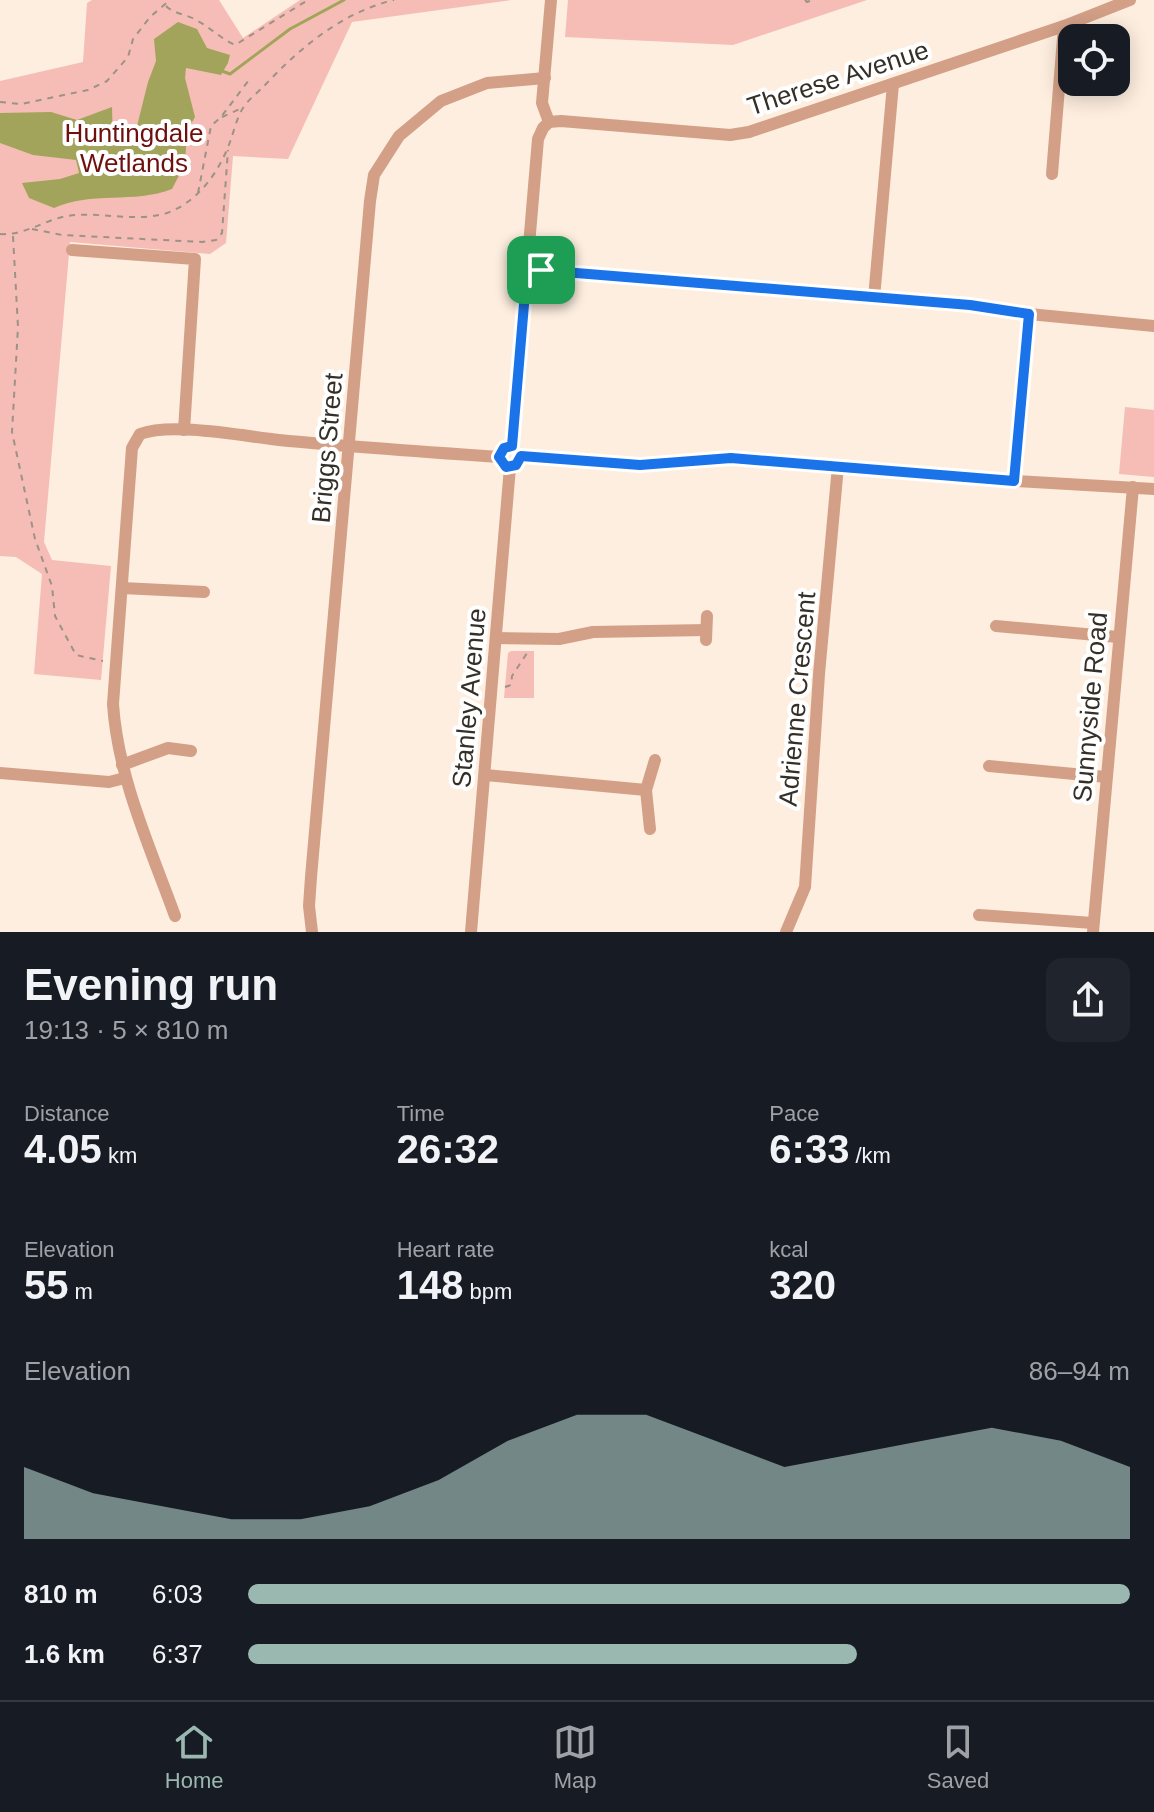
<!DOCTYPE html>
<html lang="en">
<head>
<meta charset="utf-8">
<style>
  :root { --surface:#171b24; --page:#20242c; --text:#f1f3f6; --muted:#9ea1a6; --line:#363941; --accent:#9ab7b0 }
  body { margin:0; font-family:Arial,sans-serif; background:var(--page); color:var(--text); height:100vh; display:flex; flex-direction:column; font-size:30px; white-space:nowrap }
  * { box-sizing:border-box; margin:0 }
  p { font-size:26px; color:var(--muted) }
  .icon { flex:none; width:44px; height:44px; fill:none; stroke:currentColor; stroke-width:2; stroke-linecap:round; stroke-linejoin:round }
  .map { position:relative; height:932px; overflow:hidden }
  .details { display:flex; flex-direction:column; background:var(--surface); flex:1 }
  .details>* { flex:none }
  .controls { position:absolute; left:1058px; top:24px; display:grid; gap:16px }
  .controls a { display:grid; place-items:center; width:72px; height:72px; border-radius:16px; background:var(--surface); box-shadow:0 4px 20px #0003; font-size:40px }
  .pin { position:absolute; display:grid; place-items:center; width:68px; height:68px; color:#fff; margin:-34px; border-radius:16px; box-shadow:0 4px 12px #0006 }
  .round { display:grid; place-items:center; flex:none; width:84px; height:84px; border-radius:16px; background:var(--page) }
  .summary { display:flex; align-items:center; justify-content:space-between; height:136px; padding:0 24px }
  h1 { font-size:44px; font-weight:700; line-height:60px }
  .stats { display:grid; grid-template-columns:repeat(3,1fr); gap:12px; height:136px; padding:8px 24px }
  .stats div { display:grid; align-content:center }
  .stats b { font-size:40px; font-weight:700 }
  .stats small { font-size:22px; font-weight:400 }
  .stats p { font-size:22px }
  .chart { height:224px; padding:16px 24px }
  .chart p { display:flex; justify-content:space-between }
  .chart svg { width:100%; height:144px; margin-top:8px; fill:var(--accent); opacity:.7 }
  ul { padding:0 24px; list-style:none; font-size:26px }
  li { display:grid; grid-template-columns:128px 96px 1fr; align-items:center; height:60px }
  li i { height:20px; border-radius:10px; background:var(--accent) }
  .dock { display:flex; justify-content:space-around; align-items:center; height:112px; border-top:2px solid var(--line); background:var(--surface); font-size:22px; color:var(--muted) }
  .dock a { display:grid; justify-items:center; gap:4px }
  .dock .active { color:var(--accent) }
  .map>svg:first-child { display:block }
  .green { fill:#f5bdb5 }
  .water { fill:#a3a45b }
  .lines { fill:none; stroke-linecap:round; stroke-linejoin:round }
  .stream { stroke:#a3a45b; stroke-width:3 }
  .path { stroke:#9c9286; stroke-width:2; stroke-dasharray:6 6; stroke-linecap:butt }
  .street { stroke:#d3a087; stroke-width:12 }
  .route-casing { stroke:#fff; stroke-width:16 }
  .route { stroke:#1a73e8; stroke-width:10 }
  .labels { text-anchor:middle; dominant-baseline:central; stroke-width:8; stroke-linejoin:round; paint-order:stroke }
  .street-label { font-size:26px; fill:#352f27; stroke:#fff }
  .park-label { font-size:26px; fill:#6d100e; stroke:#fff }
</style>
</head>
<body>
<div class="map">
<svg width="1154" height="932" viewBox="0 0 1154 932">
  <rect width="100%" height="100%" fill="#fdeedf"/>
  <g class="green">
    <path d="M92 0H219L243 38 300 0H511L352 22 288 159 233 156 226 243 210 254 70 242 44 542 52 560 111 566 101 680 34 674 42 574 16 557 0 556V81L83 62 87 3Z"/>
    <path d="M568 0H867L733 45 565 37Z"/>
    <path d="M1125 407 1154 410V477L1119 474Z"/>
    <path d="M511 651H534V698H504L508 653Z"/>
  </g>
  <path class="water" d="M178 22 197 29 207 48 230 55 228 63 221 75 186 68 185 78 195 117 187 131 185 164 172 189C134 204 91 191 54 208L29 198 22 183 60 179 79 173 76 160 33 155 0 143V113L51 112 77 120 112 107 113 145 132 146 148 82 156 61 154 39Z"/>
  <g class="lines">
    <path class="stream" d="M222 71 230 74 290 29 344 0"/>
    <g class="path">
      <path d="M805 0 807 2 812 0"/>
      <path d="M166 6C174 14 186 14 196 20 210 27 218 37 235 45L308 0"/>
      <path d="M0 102 21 104 88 90 107 81 128 57 133 39 150 17 170 0"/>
      <path d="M222 117 242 108"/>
      <path d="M198 193 211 126 221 117 249 80"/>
      <path d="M32 229 62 235 202 242 216 240 222 233 228 150"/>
      <path d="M0 234C27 236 49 216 76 215 106 213 138 222 167 213 198 202 219 172 230 142 234 131 237 117 243 108 248 100 257 93 264 86 301 47 341 13 394 0"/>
      <path d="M13 236 18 327 12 432 35 539 52 586 55 616 76 655 103 661"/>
      <path d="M505 687 511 685 512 676 529 650"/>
    </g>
    <g class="street">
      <path d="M549 122 561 121 730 135 749 132 1064 26 1130 0"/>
      <path d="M1052 174 1064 26"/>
      <path d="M72 250 195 259 184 430"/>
      <path d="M527 269 970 305 1029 314 1154 326"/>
      <path d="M874 298 893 84"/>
      <path d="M512 446 538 139 543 128 549 122 542 103 551 0"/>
      <path d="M521 456 640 465 731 458 1014 481 1154 489"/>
      <path d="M1014 481 1029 314"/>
      <path d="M122 588 204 592"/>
      <path d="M996 626 1118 637"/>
      <path d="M496 638 559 639 593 632 706 630"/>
      <path d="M706 640 707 616"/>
      <path d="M122 765 168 748 191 751"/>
      <path d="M989 766 1106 777"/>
      <path d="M0 773 109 782 125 778"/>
      <path d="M485 775 646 790"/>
      <path d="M650 829 646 790 655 760"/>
      <path d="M979 915 1093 923"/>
      <path d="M175 916C150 847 118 778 113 704L132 448 140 434C172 422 243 436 279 440 353 447 426 452 499 457"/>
      <path d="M312 932 309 906 311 877 370 201 374 175 399 136 441 101 487 83 545 78"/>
      <path d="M471 932 510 467"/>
      <path d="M786 932 805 887 819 674 838 466"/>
      <path d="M1093 932 1133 487"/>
    </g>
  </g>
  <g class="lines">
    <g class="route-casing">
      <path id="route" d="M527 269 970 305 1029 314 1014 481 731 458 640 465 521 456 516 465 506 467 499 457 504 448 512 446Z"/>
    </g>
    <use href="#route" class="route"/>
  </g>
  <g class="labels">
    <g class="street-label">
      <text transform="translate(838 78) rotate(-18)">Therese Avenue</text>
      <text transform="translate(327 448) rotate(-85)">Briggs Street</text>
      <text transform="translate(469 698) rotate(-85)">Stanley Avenue</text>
      <text transform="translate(797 699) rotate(-85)">Adrienne Crescent</text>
      <text transform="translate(1090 707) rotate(-85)">Sunnyside Road</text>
    </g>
    <g class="park-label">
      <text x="134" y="133">Huntingdale<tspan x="134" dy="30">Wetlands</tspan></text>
    </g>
  </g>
</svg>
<div class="controls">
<a><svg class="icon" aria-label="locate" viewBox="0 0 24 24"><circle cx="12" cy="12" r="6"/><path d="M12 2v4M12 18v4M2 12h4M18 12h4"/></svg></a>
</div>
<div class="pin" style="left:541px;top:270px;background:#1e9e55"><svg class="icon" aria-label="arrive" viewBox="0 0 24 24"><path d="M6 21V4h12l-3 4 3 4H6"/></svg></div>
</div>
<section class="details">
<div class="summary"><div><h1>Evening run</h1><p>19:13 · 5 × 810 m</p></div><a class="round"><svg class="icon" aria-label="share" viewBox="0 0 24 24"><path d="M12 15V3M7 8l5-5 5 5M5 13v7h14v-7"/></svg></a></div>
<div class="stats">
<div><p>Distance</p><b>4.05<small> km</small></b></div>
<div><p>Time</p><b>26:32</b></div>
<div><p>Pace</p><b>6:33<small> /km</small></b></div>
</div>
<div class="stats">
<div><p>Elevation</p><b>55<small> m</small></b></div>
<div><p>Heart rate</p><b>148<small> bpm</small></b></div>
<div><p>kcal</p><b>320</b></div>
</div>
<div class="chart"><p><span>Elevation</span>86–94 m</p>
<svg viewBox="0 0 160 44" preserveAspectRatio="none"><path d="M0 44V22L10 30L20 34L30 38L40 38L50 34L60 26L70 14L80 6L90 6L100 14L110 22L120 18L130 14L140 10L150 14L160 22V44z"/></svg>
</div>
<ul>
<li><b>810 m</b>6:03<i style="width:100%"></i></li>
<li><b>1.6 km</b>6:37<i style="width:69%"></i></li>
</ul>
</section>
<nav class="dock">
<a class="active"><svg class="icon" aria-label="home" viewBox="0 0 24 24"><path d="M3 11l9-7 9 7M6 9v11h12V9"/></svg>Home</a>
<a><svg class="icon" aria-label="map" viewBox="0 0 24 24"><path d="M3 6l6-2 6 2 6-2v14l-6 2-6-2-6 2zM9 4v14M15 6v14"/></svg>Map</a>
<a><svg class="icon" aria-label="saved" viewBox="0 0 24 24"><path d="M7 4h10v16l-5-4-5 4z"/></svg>Saved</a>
</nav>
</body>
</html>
